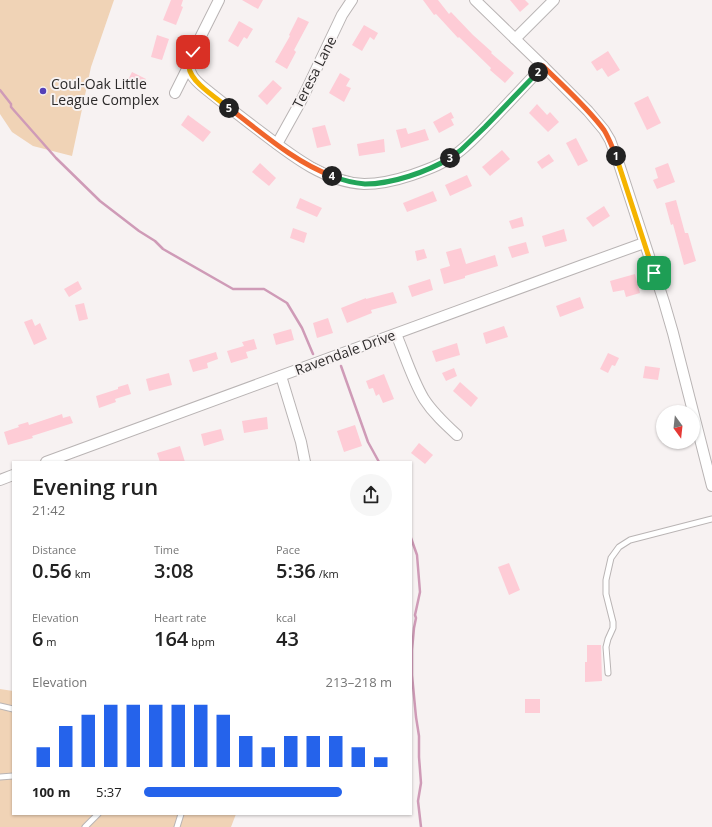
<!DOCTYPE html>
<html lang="en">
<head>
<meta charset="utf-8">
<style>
  :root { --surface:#fff; --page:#f6f6f6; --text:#222; --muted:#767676; --accent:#2563eb }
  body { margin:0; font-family:"Open Sans",sans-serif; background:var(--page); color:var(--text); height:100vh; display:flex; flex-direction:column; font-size:15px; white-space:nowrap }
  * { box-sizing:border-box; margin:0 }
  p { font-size:13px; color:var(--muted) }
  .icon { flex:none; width:22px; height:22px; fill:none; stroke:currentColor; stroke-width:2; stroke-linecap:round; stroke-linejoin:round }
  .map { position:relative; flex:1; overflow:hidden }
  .details { position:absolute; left:12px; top:461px; width:400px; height:354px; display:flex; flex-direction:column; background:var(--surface); border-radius:0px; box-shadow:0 1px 3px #0004 }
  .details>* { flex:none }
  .needle { width:26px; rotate:165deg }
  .fabs { position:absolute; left:656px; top:405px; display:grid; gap:8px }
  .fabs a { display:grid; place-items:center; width:44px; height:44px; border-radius:50%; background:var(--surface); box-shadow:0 1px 3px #0004; font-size:20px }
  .pin { position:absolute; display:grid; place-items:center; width:34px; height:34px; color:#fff; margin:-17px; border-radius:8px; box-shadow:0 2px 6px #0006 }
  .km { position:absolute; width:20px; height:20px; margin:-10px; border-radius:50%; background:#222; color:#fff; font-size:11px; line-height:20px; text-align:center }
  .round { display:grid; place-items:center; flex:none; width:42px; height:42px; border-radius:21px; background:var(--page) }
  .head { display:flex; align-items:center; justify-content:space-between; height:68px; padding:0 20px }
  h1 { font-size:22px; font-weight:600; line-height:30px }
  .figures { display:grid; grid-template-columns:repeat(3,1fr); gap:6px; height:68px; padding:4px 20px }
  .figures div { display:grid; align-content:center }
  .figures b { font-size:20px; font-weight:600 }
  .figures small { font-size:11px; font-weight:400 }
  .figures p { font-size:11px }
  .chart { height:112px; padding:8px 20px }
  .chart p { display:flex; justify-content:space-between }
  .chart svg { width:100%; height:72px; margin-top:4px; stroke:var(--accent); stroke-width:6 }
  ul { padding:0 20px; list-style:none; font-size:13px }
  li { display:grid; grid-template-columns:64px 48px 1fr; align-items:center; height:30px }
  li i { height:10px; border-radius:5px; background:var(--accent) }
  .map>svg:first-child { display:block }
  .green { fill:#f0d3b6 }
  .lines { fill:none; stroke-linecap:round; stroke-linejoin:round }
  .stream { stroke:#cf9bb7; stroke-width:2.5 }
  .building { fill:#feccd6 }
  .service-casing { stroke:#b9b4b4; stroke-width:7 }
  .minor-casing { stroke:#b9b4b4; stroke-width:12 }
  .service { stroke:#fff; stroke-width:5 }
  .minor { stroke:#fff; stroke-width:10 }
  .split-1-casing { stroke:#fff; stroke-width:8 }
  .split-2-casing { stroke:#fff; stroke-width:8 }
  .split-3-casing { stroke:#fff; stroke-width:8 }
  .split-4-casing { stroke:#fff; stroke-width:8 }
  .split-5-casing { stroke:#fff; stroke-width:8 }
  .split-6-casing { stroke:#fff; stroke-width:8 }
  .split-1 { stroke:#f5b400; stroke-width:5 }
  .split-2 { stroke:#f0652b; stroke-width:5 }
  .split-3 { stroke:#22a559; stroke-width:5 }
  .split-4 { stroke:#22a559; stroke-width:5 }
  .split-5 { stroke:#f0652b; stroke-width:5 }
  .split-6 { stroke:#f5b400; stroke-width:5 }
  .poi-dot { fill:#5540b8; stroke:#f7f2f2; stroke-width:1.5 }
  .labels { text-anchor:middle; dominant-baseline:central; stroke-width:4; stroke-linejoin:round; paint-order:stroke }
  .street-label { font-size:14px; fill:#2c2a2a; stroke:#f7f2f2 }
  .poi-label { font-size:14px; fill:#2c2a2a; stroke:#f7f2f2; text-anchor:start }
</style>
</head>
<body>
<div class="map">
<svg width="712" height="827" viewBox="0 0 712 827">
  <rect width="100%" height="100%" fill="#f7f2f2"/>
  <g class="green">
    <path d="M0 0H114L91 67 72 156 33 146 12 132 0 114Z"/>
    <path d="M0 689 13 691V814H236L231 827H0Z"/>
  </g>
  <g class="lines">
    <g class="stream">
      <path d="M0 90 11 104V107L56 158 100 201 139 231 155 241 163 249 233 289H264L287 303 302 328 313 354"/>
      <path d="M341 366 368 442 379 462"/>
      <path d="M411 538 417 555 420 592 415 615 416 618 414 628 412 650V675L416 717 419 736V757L421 783 418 801 421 827"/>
    </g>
  </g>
  <g class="building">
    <path d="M171 0H183L181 6 183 7 176 25 163 20Z"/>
    <path d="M242 0H263L258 9Z"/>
    <path d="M423 0H438L449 14 451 12 473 35 492 52 491 53 514 73 505 83 490 70 491 68 459 37 458 38 436 14 434 15Z"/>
    <path d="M510 0H525L529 4 520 12Z"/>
    <path d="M298 17 309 22 294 50 296 52 287 69 275 62 290 36 289 35Z"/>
    <path d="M239 21 253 29 247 39 244 37 238 47 228 41Z"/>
    <path d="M364 25 378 33 374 40 370 37 362 51 352 45Z"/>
    <path d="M157 35 169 39 162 60 151 57Z"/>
    <path d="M608 51 620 70 608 77 602 68 597 71 591 62Z"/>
    <path d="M132 72 146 79 140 89 127 82Z"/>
    <path d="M340 73 350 79 346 86 351 88 344 102 329 93Z"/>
    <path d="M273 80 282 88 267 105 258 96Z"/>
    <path d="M648 96 661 123 647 130 634 103Z"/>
    <path d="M537 104 547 115 550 112 559 122 548 132 529 113Z"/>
    <path d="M451 112 454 118 451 119 454 125 439 133 433 122Z"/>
    <path d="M188 115 211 132 203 142 181 125Z"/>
    <path d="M325 125 331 145 317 148 312 128Z"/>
    <path d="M406 128 408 134 425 129 429 140 401 148 396 130Z"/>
    <path d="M576 138 588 161 578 166 566 143Z"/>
    <path d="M384 139 385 152 359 156 357 144Z"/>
    <path d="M502 150 510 159 490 176 482 167Z"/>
    <path d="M549 154 554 161 542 169 537 162Z"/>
    <path d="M260 163 276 178 269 186 252 172Z"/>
    <path d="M668 163 675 182 657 189 653 180 658 178 655 168Z"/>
    <path d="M467 175 472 186 450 196 445 185Z"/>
    <path d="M433 191 437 201 407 212 403 203Z"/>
    <path d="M300 198 322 208 317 217 296 208Z"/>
    <path d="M676 200 685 233H688L696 261 684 265 673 224 671 225 665 203Z"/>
    <path d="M604 206 610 216 593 227 586 218Z"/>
    <path d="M522 217 524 226 512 229 509 221Z"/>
    <path d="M293 228 307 233 304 243 290 238Z"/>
    <path d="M564 229 567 241 545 247 542 236Z"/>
    <path d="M526 242 529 253 512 258 508 247Z"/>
    <path d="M461 248 466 264 495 255 498 266 465 276V278L444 284 440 269 450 266 446 252Z"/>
    <path d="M424 249 427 258 417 261 415 251Z"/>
    <path d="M635 274 640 293 626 297 624 290 613 292 610 281Z"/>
    <path d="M430 279 433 290 412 297 408 286Z"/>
    <path d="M78 281 82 289 69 297 64 289Z"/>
    <path d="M393 292 397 303 371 310 372 313 347 323 341 308 366 298V299Z"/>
    <path d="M580 297 584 308 560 317 556 306Z"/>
    <path d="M84 303 88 319 79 321 75 305Z"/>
    <path d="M328 318 333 333 317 338 313 323Z"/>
    <path d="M32 319 35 326 40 323 47 339 34 345 24 322Z"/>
    <path d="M504 326 508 337 486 344 483 333Z"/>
    <path d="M291 329 294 340 276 345 273 334Z"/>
    <path d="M254 339 257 349 246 352 248 358 231 363 227 351 244 346 242 342Z"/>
    <path d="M457 343 460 355 436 362 432 351Z"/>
    <path d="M216 352 218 359 207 363 208 368 193 372 189 360Z"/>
    <path d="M608 353 619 358 615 366 612 365 608 373 600 369Z"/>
    <path d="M645 366 660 368 658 380 643 378Z"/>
    <path d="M454 368 457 376 446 381 442 373Z"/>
    <path d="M169 373 172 385 149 391 146 379Z"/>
    <path d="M384 374 394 399 383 403 379 394 376 396 373 388 369 389 366 381Z"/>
    <path d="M460 382 478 398 471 407 453 391Z"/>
    <path d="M128 384 131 394 115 399 116 402 99 408 96 396 118 389V387Z"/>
    <path d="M62 414 63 418 70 416 73 423 32 436 33 438 8 445 4 432 19 427 18 425 28 422 29 425Z"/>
    <path d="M267 417 268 429 244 433 242 421Z"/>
    <path d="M355 425 362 446 344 452 337 431Z"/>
    <path d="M221 429 224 440 204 446 201 434Z"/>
    <path d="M419 443 433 455 425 464 411 453Z"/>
    <path d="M180 446 185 462H160L157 453Z"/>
    <path d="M509 563 520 590 509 595 498 567Z"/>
    <path d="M587 645H601L602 681 585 682V662H587Z"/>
    <rect x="525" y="699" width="15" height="14"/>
  </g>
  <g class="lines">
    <g class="service-casing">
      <g id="service">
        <path d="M608 673 606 647 608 639 613 628V622L606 594V580L611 558 619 547 630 540 712 519"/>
        <path d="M0 706 13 709"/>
        <path d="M0 777 13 776"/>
        <path d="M85 827 98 814"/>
        <path d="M177 827 181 814"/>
      </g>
    </g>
    <g class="minor-casing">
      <g id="minor">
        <path d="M475 0 543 66 588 111 604 130 610 140 619 164 664 302 673 333 712 486"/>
        <path d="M515 39 554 0"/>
        <path d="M189 65C189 74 195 80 202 86 219 100 236 113 253 126 285 150 321 182 364 184 380 184 397 180 412 175 429 169 446 163 460 151 473 141 484 128 495 117 511 100 527 83 543 66"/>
        <path d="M175 93 189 65 193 52 219 0"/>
        <path d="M277 144 302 99 342 15 352 0"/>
        <path d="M396 334C405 355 412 379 424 399 433 413 445 424 457 435"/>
        <path d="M281 376 301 442 305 462"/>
        <path d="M46 462 583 265 644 243"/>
        <path d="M0 480 13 475"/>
      </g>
    </g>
    <use href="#service" class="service"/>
    <use href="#minor" class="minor"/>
  </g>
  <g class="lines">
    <g class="split-1-casing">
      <path id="split-1" d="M616 156 654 273"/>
    </g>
    <g class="split-2-casing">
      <path id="split-2" d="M538 72 543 66C564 87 587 107 604 130 609 138 612 147 616 156"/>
    </g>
    <g class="split-3-casing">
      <path id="split-3" d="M450 158 461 150 485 127 538 72"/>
    </g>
    <g class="split-4-casing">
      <path id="split-4" d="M332 176C342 180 354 183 365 184 392 184 427 172 450 158"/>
    </g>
    <g class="split-5-casing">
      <path id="split-5" d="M229 108C261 132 294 162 332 176"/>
    </g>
    <g class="split-6-casing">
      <path id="split-6" d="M193 52C191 57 188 62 189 67 190 82 218 99 229 108"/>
    </g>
    <use href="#split-1" class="split-1"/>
    <use href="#split-2" class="split-2"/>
    <use href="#split-3" class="split-3"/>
    <use href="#split-4" class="split-4"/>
    <use href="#split-5" class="split-5"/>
    <use href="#split-6" class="split-6"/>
  </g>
  <circle class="poi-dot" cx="43" cy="91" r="4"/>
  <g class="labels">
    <g class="street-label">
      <text transform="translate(314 72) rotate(-63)">Teresa Lane</text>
      <text transform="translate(345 352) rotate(-20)">Ravendale Drive</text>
    </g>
    <g class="poi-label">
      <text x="51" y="83">Coul-Oak Little<tspan x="51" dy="16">League Complex</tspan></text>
    </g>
  </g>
</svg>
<div class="fabs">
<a><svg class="needle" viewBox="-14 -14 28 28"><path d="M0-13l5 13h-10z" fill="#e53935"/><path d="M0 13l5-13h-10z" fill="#767676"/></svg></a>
</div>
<div class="pin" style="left:654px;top:273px;background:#1e9e55"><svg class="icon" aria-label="arrive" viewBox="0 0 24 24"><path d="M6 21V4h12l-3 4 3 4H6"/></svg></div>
<div class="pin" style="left:193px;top:52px;background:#d93025"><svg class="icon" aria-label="check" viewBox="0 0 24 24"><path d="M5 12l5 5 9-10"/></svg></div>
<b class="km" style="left:616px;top:156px">1</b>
<b class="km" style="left:538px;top:72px">2</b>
<b class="km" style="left:450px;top:158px">3</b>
<b class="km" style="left:332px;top:176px">4</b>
<b class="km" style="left:229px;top:108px">5</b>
<section class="details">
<div class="head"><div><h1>Evening run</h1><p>21:42</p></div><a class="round"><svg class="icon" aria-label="share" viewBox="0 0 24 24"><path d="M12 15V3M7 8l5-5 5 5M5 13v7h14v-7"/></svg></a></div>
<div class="figures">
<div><p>Distance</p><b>0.56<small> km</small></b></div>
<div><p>Time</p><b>3:08</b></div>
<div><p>Pace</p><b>5:36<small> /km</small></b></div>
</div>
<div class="figures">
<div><p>Elevation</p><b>6<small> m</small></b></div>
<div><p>Heart rate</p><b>164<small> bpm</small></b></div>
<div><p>kcal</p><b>43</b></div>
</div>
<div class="chart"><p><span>Elevation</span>213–218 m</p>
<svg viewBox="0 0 160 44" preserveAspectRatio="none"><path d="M5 44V32M15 44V19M25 44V12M35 44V6M45 44V6M55 44V6M65 44V6M75 44V6M85 44V12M95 44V25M105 44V32M115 44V25M125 44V25M135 44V25M145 44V32M155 44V38"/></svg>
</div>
<ul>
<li><b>100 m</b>5:37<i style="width:80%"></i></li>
</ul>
</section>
</div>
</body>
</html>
